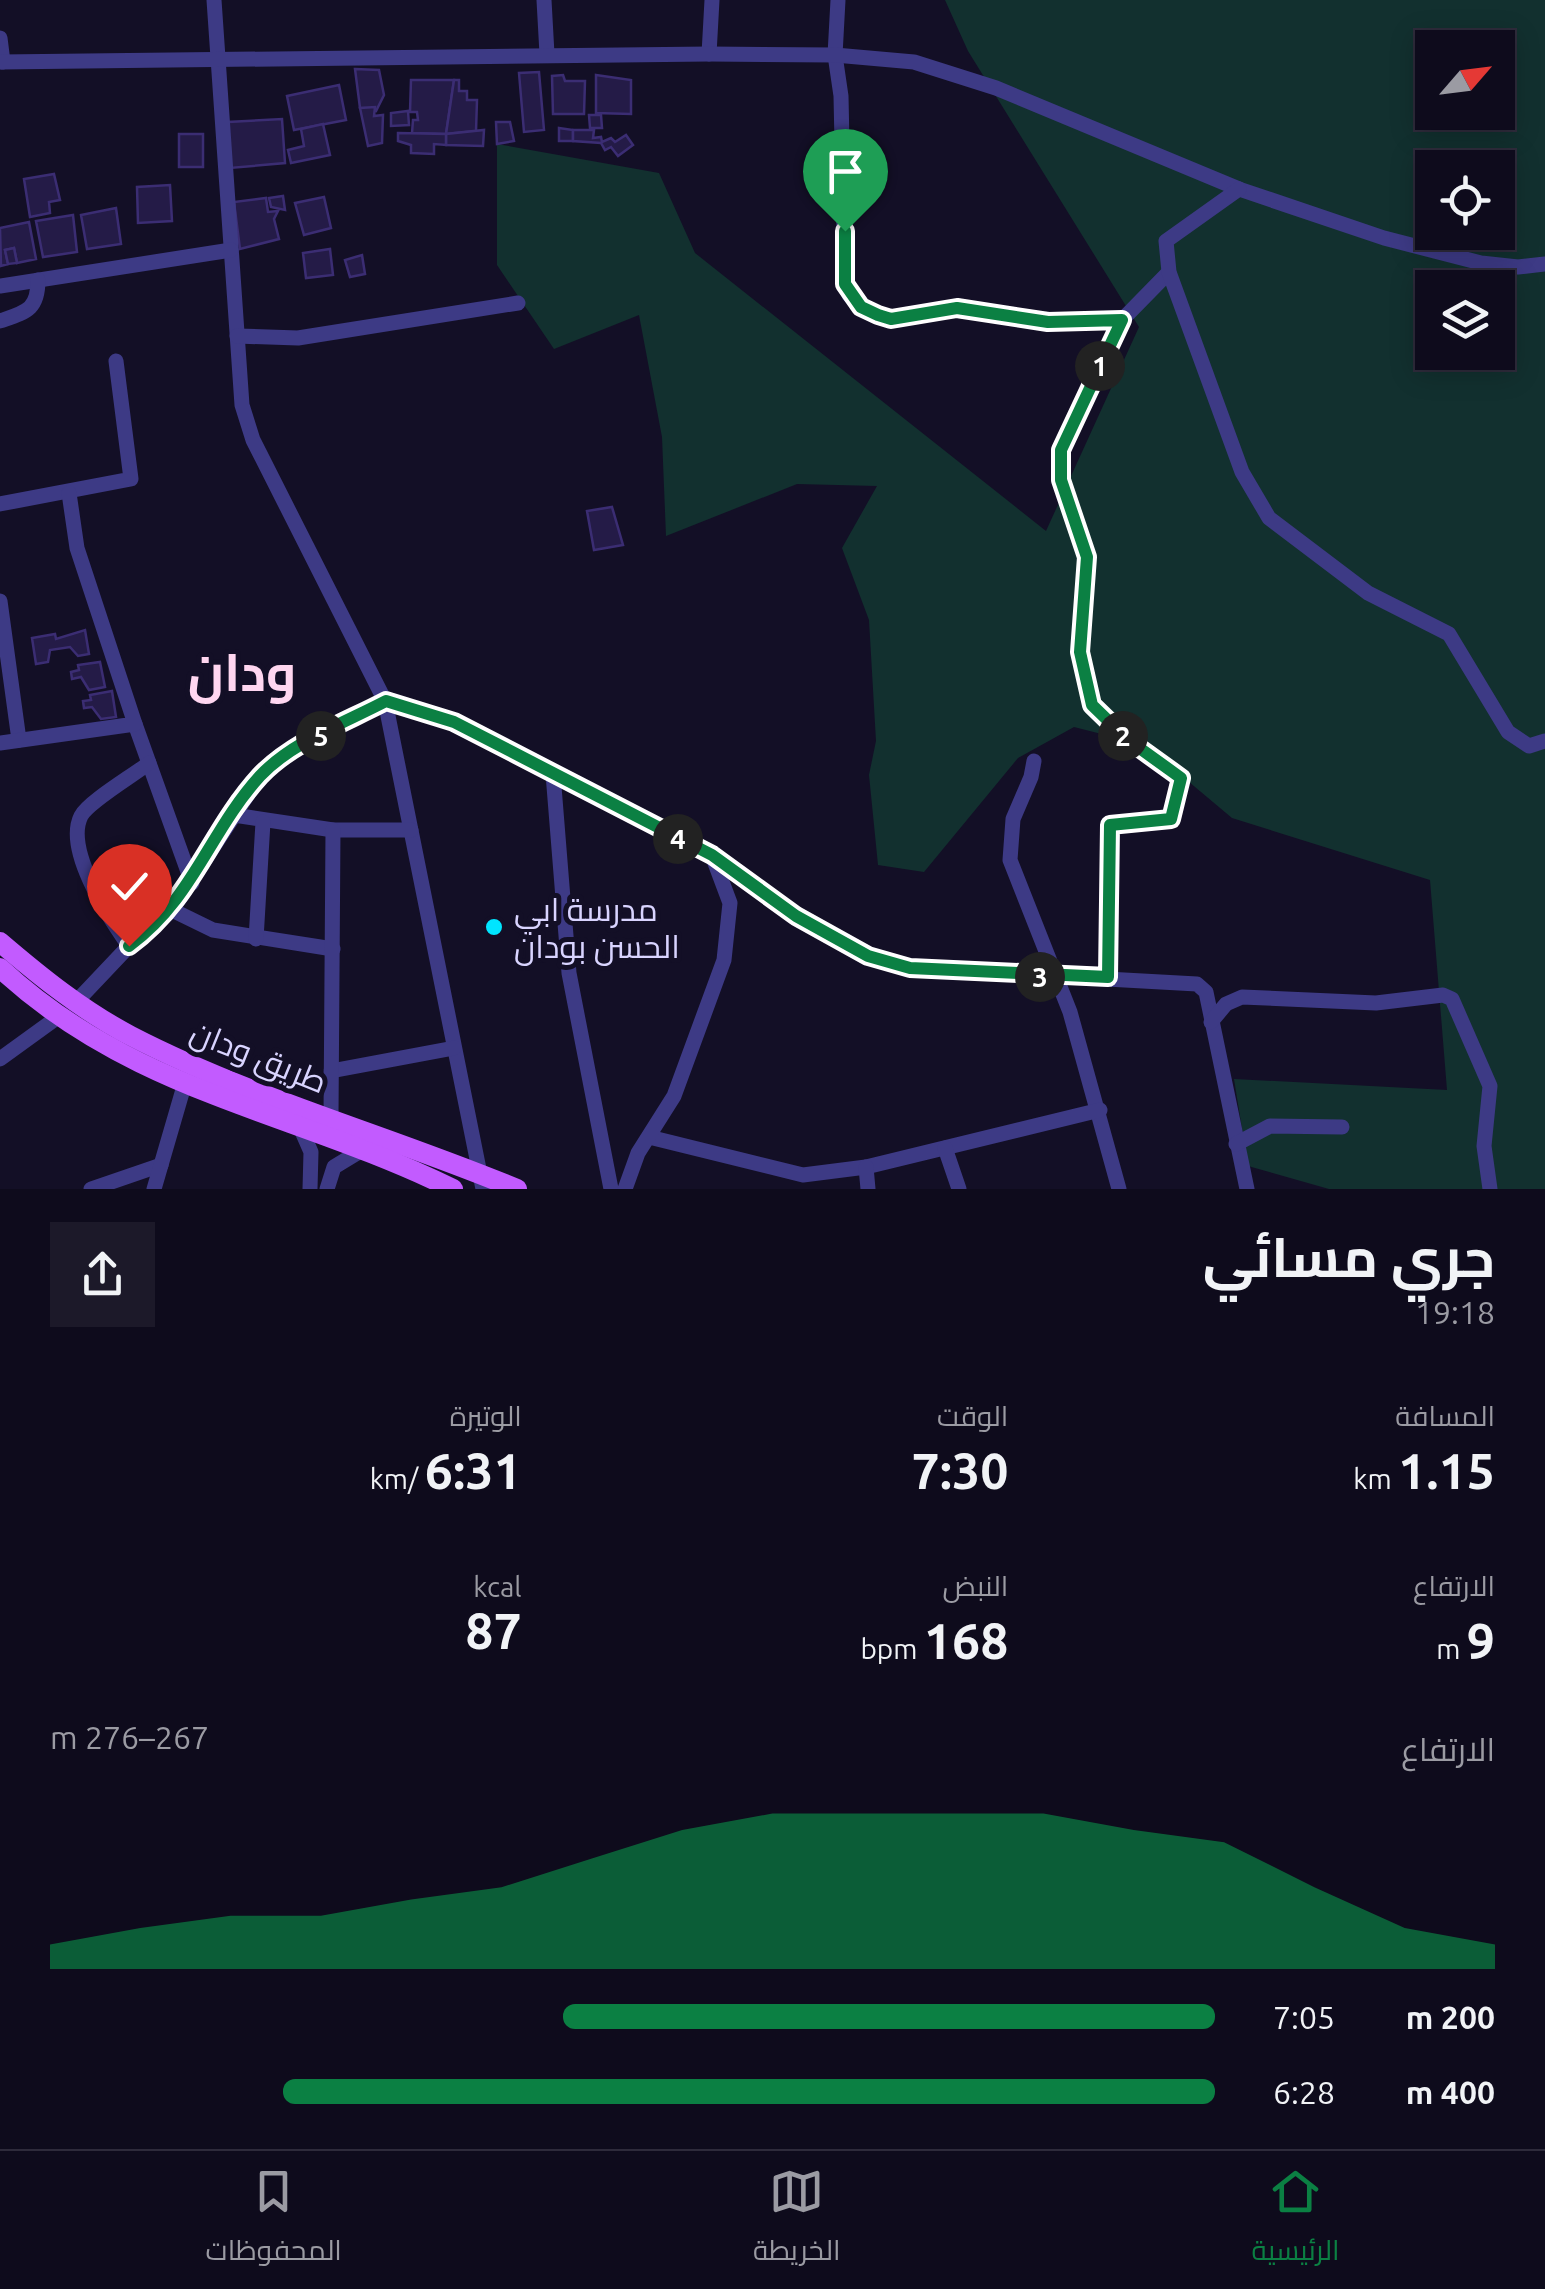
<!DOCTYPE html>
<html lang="ar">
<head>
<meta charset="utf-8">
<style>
  :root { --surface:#0e0b1c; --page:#1c1929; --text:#f1f3f6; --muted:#9b9ba3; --line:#2e2b3b; --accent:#0b8043 }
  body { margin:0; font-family:Ubuntu,Cairo,sans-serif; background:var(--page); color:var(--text); direction:rtl; height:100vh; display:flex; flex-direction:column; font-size:38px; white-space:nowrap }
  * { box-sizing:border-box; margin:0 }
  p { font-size:32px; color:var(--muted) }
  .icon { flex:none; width:55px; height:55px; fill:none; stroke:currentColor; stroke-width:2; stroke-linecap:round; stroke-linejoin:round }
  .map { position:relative; height:1189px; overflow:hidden; direction:ltr }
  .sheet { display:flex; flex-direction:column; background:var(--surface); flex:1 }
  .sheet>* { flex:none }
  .needle { width:65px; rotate:62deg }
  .controls { position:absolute; left:1415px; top:30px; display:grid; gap:20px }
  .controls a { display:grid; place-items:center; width:100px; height:100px; border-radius:0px; background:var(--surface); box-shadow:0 5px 25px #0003,0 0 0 2px var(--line); font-size:50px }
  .pin { position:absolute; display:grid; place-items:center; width:85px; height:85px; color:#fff; margin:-102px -42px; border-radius:50% 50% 50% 0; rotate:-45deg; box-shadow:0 0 10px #0007 }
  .pin .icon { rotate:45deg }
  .km { position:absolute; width:50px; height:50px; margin:-25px; border-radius:50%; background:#222; color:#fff; font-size:28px; line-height:50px; text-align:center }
  .round { display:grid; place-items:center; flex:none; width:105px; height:105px; border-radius:0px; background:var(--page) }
  .overview { display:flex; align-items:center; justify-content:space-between; height:170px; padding:0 50px }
  h1 { font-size:55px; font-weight:700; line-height:75px }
  .figures { display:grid; grid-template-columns:repeat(3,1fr); gap:15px; height:170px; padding:10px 50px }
  .figures div { display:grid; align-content:center }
  .figures b { font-size:50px; font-weight:700 }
  .figures small { font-size:28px; font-weight:400 }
  .figures p { font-size:28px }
  .chart { height:280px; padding:20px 50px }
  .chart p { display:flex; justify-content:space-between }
  .chart svg { width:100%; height:180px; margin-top:10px; fill:var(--accent); opacity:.7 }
  ul { padding:0 50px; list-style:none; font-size:32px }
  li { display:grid; grid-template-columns:160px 120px 1fr; align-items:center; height:75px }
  li i { height:25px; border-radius:12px; background:var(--accent) }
  .dock { display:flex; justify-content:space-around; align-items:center; height:140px; border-top:2px solid var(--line); background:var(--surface); font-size:28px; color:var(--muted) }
  .dock a { display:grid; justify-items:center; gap:5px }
  .dock .on { color:var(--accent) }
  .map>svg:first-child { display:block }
  .green { fill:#12302f; fill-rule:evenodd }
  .building { fill:#241b47; stroke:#3b2d73; stroke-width:2.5 }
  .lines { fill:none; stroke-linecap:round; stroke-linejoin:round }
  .minor { stroke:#3d3a85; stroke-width:15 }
  .major { stroke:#c25bff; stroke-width:20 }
  .route-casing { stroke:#fff; stroke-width:20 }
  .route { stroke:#0b8043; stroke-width:12 }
  .poi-dot { fill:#00e5ff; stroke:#130f26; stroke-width:4 }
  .labels { text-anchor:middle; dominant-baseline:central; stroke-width:10; stroke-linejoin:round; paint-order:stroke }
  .poi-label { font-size:32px; fill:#d9d4ff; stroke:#130f26; text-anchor:start }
  .street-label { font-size:32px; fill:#d9d4ff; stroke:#130f26 }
  .town-label { font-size:52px; font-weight:bold; fill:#ffd6f0; stroke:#130f26 }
</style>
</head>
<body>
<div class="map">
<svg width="1545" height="1189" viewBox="0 0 1545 1189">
  <rect width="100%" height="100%" fill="#130f26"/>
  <path class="green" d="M945 0H1545V1189H1329L1248 1166 1234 1079 1447 1090 1430 880 1232 818 1145 745 1074 727 1018 758 924 872 878 865 869 775 876 741 869 620 842 548 877 486 797 484 666 536 662 437 639 315 554 349 497 265V144L659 173 695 253 1046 531 1139 327 968 51ZM1432 48H1498V112H1432ZM1432 168H1498V232H1432ZM1432 288H1498V352H1432Z"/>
  <g class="building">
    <path d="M355 69 379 70 384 95 376 111 360 108Z"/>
    <path d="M539 72 544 130 524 132 519 73Z"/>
    <path d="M563 75 565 81H585L584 114H553L552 76Z"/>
    <path d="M596 75 631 80V114L596 113Z"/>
    <path d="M411 80H454L446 134 412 133 413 120H418L417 112H410Z"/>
    <path d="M454 80H459V91H467V100H477L476 131 446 134Z"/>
    <path d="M339 85 346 120 294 130 287 96Z"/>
    <path d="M375 107 374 116 383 115 382 143 368 146 360 108Z"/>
    <path d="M408 111 409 125 391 126V113Z"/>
    <path d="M589 115H601L602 128H590Z"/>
    <path d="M282 119 285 163 230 168 228 122Z"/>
    <path d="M496 122H510L514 141 497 144Z"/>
    <path d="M323 124 330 155 291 163 288 150 304 146 301 129Z"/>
    <path d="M559 128 573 130V141H559Z"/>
    <path d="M484 130 483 146 446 145V134Z"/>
    <path d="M573 130H594L593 138 601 137 602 142 611 138 615 142 626 135 633 145 618 156 611 147 605 150 601 143 573 141Z"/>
    <path d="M398 133 446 134V145L434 144V154L411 153V145L398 141Z"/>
    <rect x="179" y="134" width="24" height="33"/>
    <path d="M54 174 60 200 49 202 50 213 30 217 24 179Z"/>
    <path d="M170 185 172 221 138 223 137 187Z"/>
    <path d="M283 196 285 210 271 207 269 198Z"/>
    <path d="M324 197 331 228 304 235 295 203Z"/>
    <path d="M266 198 268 212 278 211 274 219 279 239 240 249 234 202Z"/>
    <path d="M116 208 121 244 87 249 81 215Z"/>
    <path d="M73 215 77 252 43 257 36 221Z"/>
    <path d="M29 222 36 259 17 263 14 248 5 250 8 264 1 266 0 228Z"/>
    <path d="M14 248 17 263 8 264 5 250Z"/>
    <path d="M330 249 333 275 306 278 303 253Z"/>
    <path d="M362 255 365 274 350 277 345 260Z"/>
    <path d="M612 507 623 545 594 550 587 511Z"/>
    <path d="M85 630 89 654 78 656 70 647 50 650 48 662 36 664 32 638 55 634 56 639Z"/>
    <path d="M100 662 105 687 89 690 81 677 72 679 71 672 79 670 78 665Z"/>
    <path d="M112 691 116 717 101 719 92 707 84 708 83 701 91 700 90 695Z"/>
  </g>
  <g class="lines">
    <g class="minor">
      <path d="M214 0 242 405 253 440 385 701 483 1189"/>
      <path d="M544 0 547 54"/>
      <path d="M838 0 835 55 841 96 845 284 849 295 861 307 891 319 957 308 1048 322 1122 320 1169 272"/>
      <path d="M0 38 3 62"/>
      <path d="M709 54 712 0"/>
      <path d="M0 62 709 54 835 55 914 62 996 88 1239 189 1384 238 1481 263 1518 267 1545 264"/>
      <path d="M1239 189 1166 241 1169 272 1242 472 1269 518 1368 593 1449 634 1508 732 1529 746 1545 741"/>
      <path d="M0 286 231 250"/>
      <path d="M0 321C26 312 38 310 38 280"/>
      <path d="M237 336 298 338 518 303"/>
      <path d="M0 504 131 479 116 361"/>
      <path d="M0 601 19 740"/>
      <path d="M135 724 192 883"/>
      <path d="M0 743 135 724 77 548 69 493"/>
      <path d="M1034 761 1031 777 1013 819 1010 860 1070 1012 1119 1189"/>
      <path d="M553 774 569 973 611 1189"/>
      <path d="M234 815 333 830H411"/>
      <path d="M172 910 213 930 333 949"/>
      <path d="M256 939 263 822"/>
      <path d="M129 946C110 919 64 850 81 816 88 802 134 775 149 763"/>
      <path d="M1108 977 1110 825 1171 819 1181 778 1127 739 1092 705 1080 652 1087 557 1061 480V450L1122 320"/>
      <path d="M76 1002 129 946 172 910 258 779 280 758 385 701 455 722 712 855 796 916 868 956 910 968 1197 984 1206 992 1247 1189"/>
      <path d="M1211 1022 1226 1004 1242 997 1376 1003 1443 995 1452 999 1490 1086 1484 1146 1490 1189"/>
      <path d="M0 1059 58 1017"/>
      <path d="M331 1071 454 1048"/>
      <path d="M331 1117 333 830"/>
      <path d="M300 1127 311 1152 310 1189"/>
      <path d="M649 1137 803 1175 866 1167 1100 1110"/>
      <path d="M1236 1144 1270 1126 1342 1127"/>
      <path d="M945 1148 959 1189"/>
      <path d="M866 1167 868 1189"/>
      <path d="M91 1189 161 1165"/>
      <path d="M154 1189 184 1086"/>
      <path d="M327 1189 334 1167 362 1150"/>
      <path d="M625 1189 638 1153 674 1096 724 960 730 903 712 855"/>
    </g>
    <g class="major">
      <path d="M0 942C41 977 83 1011 131 1036 253 1099 390 1136 517 1189"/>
      <path d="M0 968C134 1093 295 1111 453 1189"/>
    </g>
  </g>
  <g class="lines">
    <g class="route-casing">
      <path id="route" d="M129 946C194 898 209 832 260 776 292 742 344 723 386 701L454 722 712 855 796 916 868 956 910 968 1108 977 1110 825 1171 819 1181 778 1127 739 1092 705 1080 652 1087 557 1061 480V450L1122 320 1048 322 957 308 891 319 878 315 861 307 845 284V231"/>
    </g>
    <use href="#route" class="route"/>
  </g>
  <circle class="poi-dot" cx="494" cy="927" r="10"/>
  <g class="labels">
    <g class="poi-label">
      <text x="514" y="909">مدرسة ابي<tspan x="514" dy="37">الحسن بودان</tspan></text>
    </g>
    <g class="street-label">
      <text transform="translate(259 1056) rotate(22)">طريق ودان</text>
    </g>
    <g class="town-label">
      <text x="242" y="672">ودان</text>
    </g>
  </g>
</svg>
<div class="controls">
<a><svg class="needle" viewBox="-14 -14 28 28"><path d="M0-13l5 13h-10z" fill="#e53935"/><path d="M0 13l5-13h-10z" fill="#9b9ba3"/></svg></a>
<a><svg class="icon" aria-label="locate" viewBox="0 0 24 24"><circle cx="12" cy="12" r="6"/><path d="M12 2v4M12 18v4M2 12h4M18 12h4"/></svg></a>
<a><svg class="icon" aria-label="layers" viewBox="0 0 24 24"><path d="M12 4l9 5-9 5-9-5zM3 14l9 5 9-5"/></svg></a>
</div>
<div class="pin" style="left:845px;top:231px;background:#1e9e55"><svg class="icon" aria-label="arrive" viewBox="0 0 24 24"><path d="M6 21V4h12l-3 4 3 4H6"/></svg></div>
<div class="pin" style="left:129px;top:946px;background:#d93025"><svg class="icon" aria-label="check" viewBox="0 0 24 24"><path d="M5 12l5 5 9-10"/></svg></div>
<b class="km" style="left:1100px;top:366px">1</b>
<b class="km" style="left:1123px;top:736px">2</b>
<b class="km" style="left:1040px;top:977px">3</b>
<b class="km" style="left:678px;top:839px">4</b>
<b class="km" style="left:321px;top:736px">5</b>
</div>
<section class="sheet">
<div class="overview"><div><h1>جري مسائي</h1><p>19:18</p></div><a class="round"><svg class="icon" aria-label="share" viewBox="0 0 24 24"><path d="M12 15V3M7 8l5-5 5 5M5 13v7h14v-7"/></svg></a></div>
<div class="figures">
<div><p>المسافة</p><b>1.15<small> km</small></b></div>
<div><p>الوقت</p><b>7:30</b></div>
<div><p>الوتيرة</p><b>6:31<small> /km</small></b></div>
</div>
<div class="figures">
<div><p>الارتفاع</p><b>9<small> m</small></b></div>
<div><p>النبض</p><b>168<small> bpm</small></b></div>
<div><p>kcal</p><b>87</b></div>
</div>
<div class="chart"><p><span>الارتفاع</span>267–276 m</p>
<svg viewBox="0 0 160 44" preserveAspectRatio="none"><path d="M0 44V38L10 34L20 31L30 31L40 27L50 24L60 17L70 10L80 6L90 6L100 6L110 6L120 10L130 13L140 24L150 34L160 38V44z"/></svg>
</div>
<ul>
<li><b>200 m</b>7:05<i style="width:56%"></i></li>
<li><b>400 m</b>6:28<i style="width:80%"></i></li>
</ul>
</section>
<nav class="dock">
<a class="on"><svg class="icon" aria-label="home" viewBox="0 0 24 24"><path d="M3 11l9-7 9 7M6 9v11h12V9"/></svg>الرئيسية</a>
<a><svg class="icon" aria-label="map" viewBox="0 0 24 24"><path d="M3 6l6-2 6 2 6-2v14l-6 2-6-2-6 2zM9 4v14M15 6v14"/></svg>الخريطة</a>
<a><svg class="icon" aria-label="saved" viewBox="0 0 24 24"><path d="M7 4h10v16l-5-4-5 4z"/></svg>المحفوظات</a>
</nav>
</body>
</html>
